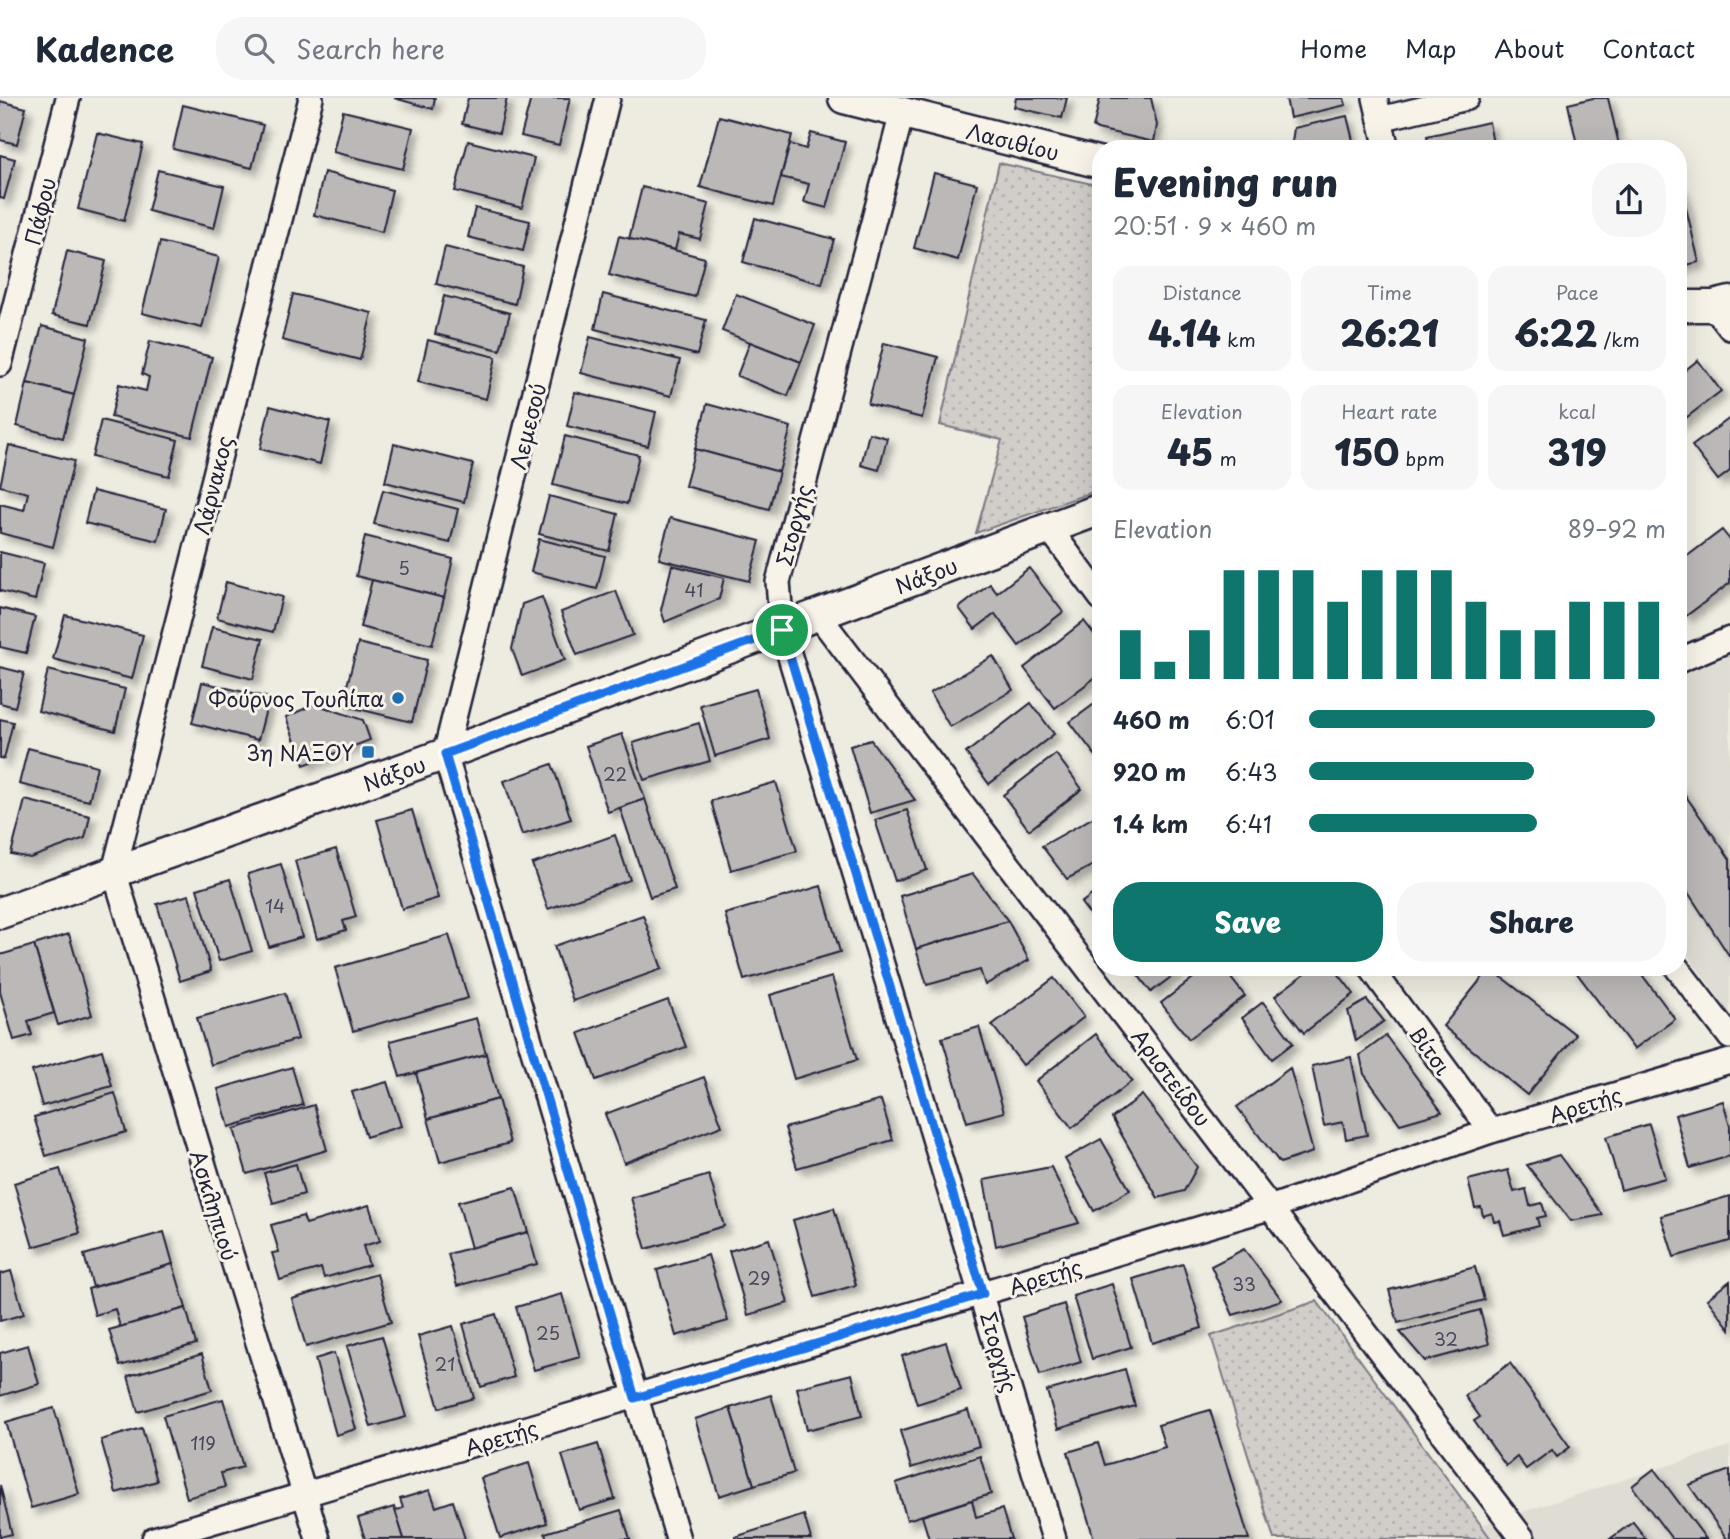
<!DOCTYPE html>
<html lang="en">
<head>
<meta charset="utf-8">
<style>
  :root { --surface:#fff; --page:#f6f6f7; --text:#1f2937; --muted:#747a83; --line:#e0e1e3; --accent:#0f766e }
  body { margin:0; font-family:"Playpen Sans",sans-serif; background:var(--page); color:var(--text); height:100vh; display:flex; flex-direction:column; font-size:26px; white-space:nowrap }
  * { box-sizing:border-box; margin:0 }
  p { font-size:23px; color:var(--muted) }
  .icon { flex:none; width:38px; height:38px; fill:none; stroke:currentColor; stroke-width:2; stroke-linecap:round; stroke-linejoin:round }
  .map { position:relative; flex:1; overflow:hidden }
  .details { position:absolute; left:1092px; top:42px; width:595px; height:836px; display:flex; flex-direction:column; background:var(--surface); border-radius:28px; box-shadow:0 7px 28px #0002 }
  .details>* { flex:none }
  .pin { position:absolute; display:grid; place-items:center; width:60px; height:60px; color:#fff; margin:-30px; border:4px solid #fff; border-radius:50%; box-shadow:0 2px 7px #0007 }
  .round { display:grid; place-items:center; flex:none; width:74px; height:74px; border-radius:28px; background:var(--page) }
  .overview { display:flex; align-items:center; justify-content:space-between; height:119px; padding:0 21px }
  h1 { font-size:38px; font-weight:800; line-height:52px }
  .metrics { display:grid; grid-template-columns:repeat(3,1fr); gap:10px; height:119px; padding:7px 21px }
  .metrics div { display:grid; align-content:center; border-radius:18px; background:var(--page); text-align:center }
  .metrics b { font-size:35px; font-weight:800 }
  .metrics small { font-size:19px; font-weight:400 }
  .metrics p { font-size:19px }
  .chart { height:196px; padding:14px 21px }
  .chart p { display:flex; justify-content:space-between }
  .chart svg { width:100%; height:126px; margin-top:7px; stroke:var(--accent); stroke-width:6 }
  .action { display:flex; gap:14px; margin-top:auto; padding:14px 21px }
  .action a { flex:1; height:80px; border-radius:28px; background:var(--accent); color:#fff; font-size:28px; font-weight:800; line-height:80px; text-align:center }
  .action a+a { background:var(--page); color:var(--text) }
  ul { padding:0 21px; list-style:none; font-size:23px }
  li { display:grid; grid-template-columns:112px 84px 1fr; align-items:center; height:52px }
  li i { height:18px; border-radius:9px; background:var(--accent) }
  header { display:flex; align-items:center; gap:42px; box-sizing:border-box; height:98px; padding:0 35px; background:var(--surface); border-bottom:2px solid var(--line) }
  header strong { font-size:33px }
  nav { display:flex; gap:38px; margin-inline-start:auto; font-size:24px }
  .search { width:490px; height:63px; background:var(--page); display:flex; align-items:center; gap:18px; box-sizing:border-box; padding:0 24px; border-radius:28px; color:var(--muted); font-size:26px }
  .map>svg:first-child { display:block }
  .built { fill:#dfdcd4 }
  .grass { fill:url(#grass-dots); stroke:#7a7882; stroke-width:2 }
  .building { fill:#bbb8b7; stroke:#22223b; stroke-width:2; filter:url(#shadow) }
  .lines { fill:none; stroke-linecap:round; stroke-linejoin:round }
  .minor-casing { stroke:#22223b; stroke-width:28 }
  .tertiary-casing { stroke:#22223b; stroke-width:35 }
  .minor { stroke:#f7f3e8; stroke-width:23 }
  .tertiary { stroke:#f7f3e8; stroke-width:30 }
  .route-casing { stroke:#fff; stroke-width:14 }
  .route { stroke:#1a73e8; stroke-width:9 }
  .poi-dot { fill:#1f6fb2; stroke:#f7f3e8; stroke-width:2.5 }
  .labels { text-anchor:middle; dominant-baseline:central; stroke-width:6; stroke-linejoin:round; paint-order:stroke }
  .number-label { font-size:18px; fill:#48485a }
  .street-label { font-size:21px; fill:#22223b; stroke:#f7f3e8 }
  .poi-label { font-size:21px; fill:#22223b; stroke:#f7f3e8; text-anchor:end }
</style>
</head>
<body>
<header>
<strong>Kadence</strong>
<div class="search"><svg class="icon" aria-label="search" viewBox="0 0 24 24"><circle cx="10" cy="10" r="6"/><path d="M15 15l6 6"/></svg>Search here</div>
<nav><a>Home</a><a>Map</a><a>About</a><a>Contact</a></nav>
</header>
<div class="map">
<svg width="1730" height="1441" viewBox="0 0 1730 1441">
  <defs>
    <pattern id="grass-dots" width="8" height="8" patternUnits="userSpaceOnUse" patternTransform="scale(1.75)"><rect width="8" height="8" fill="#d1cdc9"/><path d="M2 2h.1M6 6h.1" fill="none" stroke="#b3b0ae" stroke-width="1.8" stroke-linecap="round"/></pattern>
    <filter id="shadow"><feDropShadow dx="6" dy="6" stdDeviation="3.5" flood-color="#0004"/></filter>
  </defs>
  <rect width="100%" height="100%" fill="#eeebe1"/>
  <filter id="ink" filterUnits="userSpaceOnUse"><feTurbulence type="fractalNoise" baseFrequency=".0143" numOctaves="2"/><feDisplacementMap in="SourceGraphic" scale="14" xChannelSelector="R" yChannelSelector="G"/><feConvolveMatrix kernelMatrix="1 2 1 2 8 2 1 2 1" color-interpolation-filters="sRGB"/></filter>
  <g filter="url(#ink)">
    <g class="built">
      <path d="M1730 557V916L1678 843V579Z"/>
      <path d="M1730 1348V1441H1491L1481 1427Z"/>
    </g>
    <g class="grass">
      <path d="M999 65 1101 88V391L976 435 1002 342 940 327Z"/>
      <path d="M1317 1203 1481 1427 1491 1441H1274L1211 1238Z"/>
    </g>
    <g class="building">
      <path d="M394 0H435L433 11Z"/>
      <path d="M468 0H507L499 35 462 26Z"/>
      <path d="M531 0H570L559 47 521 38Z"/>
      <path d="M1016 0H1067L1062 20 1014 9Z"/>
      <path d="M1100 0H1151L1157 27 1154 44 1093 30Z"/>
      <path d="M1286 0H1344L1346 7 1290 20Z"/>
      <path d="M1593 0H1608L1620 51H1578L1568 6Z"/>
      <path d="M0 3 26 10 17 46 0 42Z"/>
      <path d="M183 7 263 27 252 70 173 51Z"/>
      <path d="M343 13 413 30 403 71 333 54Z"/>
      <path d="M719 18 792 37 773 108 700 89Z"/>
      <path d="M1347 18 1355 51H1291L1294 30Z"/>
      <path d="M1489 24 1494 51H1430L1427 38Z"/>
      <path d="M97 35 143 46 124 123 78 111Z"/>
      <path d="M811 35 845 44 827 110 804 104 809 86 781 79 790 46 806 51Z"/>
      <path d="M468 43 534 60 522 110 455 93Z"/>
      <path d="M0 57 15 61 4 101 0 100Z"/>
      <path d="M158 72 224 88 214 130 148 113Z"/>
      <path d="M324 74 392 92 382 134 314 117Z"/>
      <path d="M934 75 977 86 958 162 914 150Z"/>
      <path d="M642 89 709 106 700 141 679 136 675 152 629 141Z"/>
      <path d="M1678 89H1681L1699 164 1678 169Z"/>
      <path d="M475 110 530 123 523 153 468 139Z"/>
      <path d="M755 120 834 141 822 186 743 164Z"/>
      <path d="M619 138 705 160 695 199 609 177Z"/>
      <path d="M160 144 219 159 202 230 142 215Z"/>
      <path d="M445 149 523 169 515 206 436 186Z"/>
      <path d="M67 153 106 163 90 226 52 217Z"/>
      <path d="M293 196 372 215 360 262 282 242Z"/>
      <path d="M603 196 706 222 697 257 595 231Z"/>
      <path d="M736 196 815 227 801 264 722 233Z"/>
      <path d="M444 198 510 215 500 252 435 236Z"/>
      <path d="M42 228 88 240 74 297 27 285Z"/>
      <path d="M590 239 680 262 671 298 581 275Z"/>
      <path d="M428 242 496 259 486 301 418 284Z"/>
      <path d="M150 243 212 259 192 339 111 319 119 286 146 293 149 279 142 276Z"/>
      <path d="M750 244 801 264 788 298 737 278Z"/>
      <path d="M884 245 938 259 922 320 868 306Z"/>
      <path d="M1698 262 1721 293 1678 326V278Z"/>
      <path d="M27 285 74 297 63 340 17 328Z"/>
      <path d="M575 294 656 314 648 348 567 328Z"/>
      <path d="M707 306 791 329 779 374 695 351Z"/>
      <path d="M270 308 330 324 320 366 260 351Z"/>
      <path d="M1730 320V373L1718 382 1692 348Z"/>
      <path d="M101 322 178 342 169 378 92 359Z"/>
      <path d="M869 335 887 340 879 372 861 367Z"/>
      <path d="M565 338 639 357 627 406 553 387Z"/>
      <path d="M394 346 473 366 464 404 385 384Z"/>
      <path d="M9 347 74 363 53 449 0 435V406L24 412 28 395 0 388Z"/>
      <path d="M695 351 779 374 769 411 685 388Z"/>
      <path d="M383 392 458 411 450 445 374 426Z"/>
      <path d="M93 393 166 411 158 443 85 425Z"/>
      <path d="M549 398 618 416 609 453 539 436Z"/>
      <path d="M670 420 760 443 749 483 659 461Z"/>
      <path d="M1722 432 1730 442V485L1686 518 1678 508V465Z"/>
      <path d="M365 438 453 461 444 500 356 478Z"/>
      <path d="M539 441 605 458 597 491 531 474Z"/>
      <path d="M0 454 44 465 35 502 0 493Z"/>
      <path d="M672 467 724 480 719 501 665 524 661 512Z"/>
      <path d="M1029 470 1063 514 1019 548 995 516 975 531 959 510 990 486 997 495Z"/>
      <path d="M372 482 444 500 432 547 360 529Z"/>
      <path d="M226 484 282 499 273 534 217 520Z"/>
      <path d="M616 493 633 537 577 557 561 514Z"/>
      <path d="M542 499 565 562 522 578 512 551 522 506Z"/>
      <path d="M0 510 35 519 26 555 0 549Z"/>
      <path d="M65 517 143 537 132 581 53 561Z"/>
      <path d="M1084 523 1101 545V575L1055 610 1024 570Z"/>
      <path d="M212 529 263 541 253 581 202 568Z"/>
      <path d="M358 545 427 562 412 624 342 607Z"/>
      <path d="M993 558 1013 592 950 629 930 595Z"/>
      <path d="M0 569 24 575 15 609 0 605Z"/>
      <path d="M48 572 125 591 115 633 38 613Z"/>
      <path d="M202 584 269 600 258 642 192 625Z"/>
      <path d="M756 591 770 641 715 658 700 607Z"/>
      <path d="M1101 601V652L1095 657 1070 624Z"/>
      <path d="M1031 605 1054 636 989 686 966 655Z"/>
      <path d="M315 606 363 622 370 642 304 667 286 619Z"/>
      <path d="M0 621 13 624 4 661 0 660Z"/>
      <path d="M699 625 710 663 644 682 633 645Z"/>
      <path d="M622 636 645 701 608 714 586 648Z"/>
      <path d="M871 642 915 702 870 715 850 648Z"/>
      <path d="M28 650 97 668 89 703 19 686Z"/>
      <path d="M1056 656 1082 691 1029 732 1003 697Z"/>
      <path d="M552 666 571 721 522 737 504 683Z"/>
      <path d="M776 684 797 753 731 772 711 703Z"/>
      <path d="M1678 687 1730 761V859L1678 779Z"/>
      <path d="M645 701 675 791 650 799 620 710Z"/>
      <path d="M25 702 90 718 85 740 30 760 11 756Z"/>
      <path d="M412 712 438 800 402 811 377 722Z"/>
      <path d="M907 712 927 772 895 783 875 722Z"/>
      <path d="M1101 715V763L1067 781 1042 748Z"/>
      <path d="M615 737 630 782 548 811 532 766Z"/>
      <path d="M336 751 356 819 343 823 346 832 317 841 295 763Z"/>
      <path d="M281 766 302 839 269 849 248 776Z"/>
      <path d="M973 776 1008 823 916 851 900 798Z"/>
      <path d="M230 781 252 853 219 863 197 791Z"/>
      <path d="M821 788 840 854 744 882 725 816Z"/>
      <path d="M1101 790V831L1081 805Z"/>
      <path d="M189 797 211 873 180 883 157 806Z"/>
      <path d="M643 817 662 871 573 903 554 848Z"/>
      <path d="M1008 823 1029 862 985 887 980 872 927 887 916 851Z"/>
      <path d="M69 836 92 917 58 927 34 847Z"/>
      <path d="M449 837 468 900 353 933 335 870Z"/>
      <path d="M34 847 54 915 28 923 32 937 14 942 0 894V857Z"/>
      <path d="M1133 870H1183L1151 894Z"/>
      <path d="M1206 870H1223L1245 898 1189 941 1161 905Z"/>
      <path d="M1312 870H1334L1354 896 1304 935 1275 898Z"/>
      <path d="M1490 870 1576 937 1527 997 1443 928Z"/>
      <path d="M1573 870H1637L1675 921 1634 951Z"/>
      <path d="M832 879 857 962 794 981 770 897Z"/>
      <path d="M1054 880 1084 919 1023 967 992 927Z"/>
      <path d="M285 895 298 941 211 967 197 920Z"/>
      <path d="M668 902 686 949 596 982 579 935Z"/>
      <path d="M1367 902 1384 923 1356 943 1348 913Z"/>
      <path d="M1263 904 1293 945 1272 961 1242 920Z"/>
      <path d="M476 920 486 956 400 979 390 943Z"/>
      <path d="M979 929 1004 1014 967 1024 942 940Z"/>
      <path d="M1096 936 1132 983 1072 1030 1036 983Z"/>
      <path d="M1386 938 1442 1014 1400 1026 1364 976 1360 957Z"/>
      <path d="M102 952 112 988 42 1008 32 973Z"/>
      <path d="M486 956 498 1001 428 1021 416 975Z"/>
      <path d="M1351 959 1367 1037 1346 1041 1343 1024 1324 1028 1312 968Z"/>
      <path d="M292 969 303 1007 229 1029 218 991Z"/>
      <path d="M1290 970 1313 1054 1280 1065 1237 1009Z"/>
      <path d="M704 979 722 1028 624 1065 605 1016Z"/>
      <path d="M387 984 401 1028 366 1039 352 994Z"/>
      <path d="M115 995 126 1034 46 1058 34 1019Z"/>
      <path d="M1142 997 1197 1069 1184 1093 1158 1100 1112 1020Z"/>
      <path d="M498 1001 510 1045 440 1064 428 1021Z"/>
      <path d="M881 1002 893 1042 797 1070 785 1030Z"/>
      <path d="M1723 1003 1730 1028V1058L1690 1070 1675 1017Z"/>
      <path d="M314 1007 327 1052 247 1076 234 1031Z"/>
      <path d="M1649 1026 1665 1080 1621 1092 1606 1039Z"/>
      <path d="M1101 1041 1130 1092 1094 1113 1065 1061Z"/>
      <path d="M1559 1057 1603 1117 1571 1123 1527 1067Z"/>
      <path d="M296 1066 304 1096 273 1105 264 1075Z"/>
      <path d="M1051 1069 1079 1125 996 1148 984 1082Z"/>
      <path d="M60 1071 80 1135 33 1149 14 1085Z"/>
      <path d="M1508 1072 1514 1094 1526 1091 1530 1108 1542 1105 1546 1118 1537 1120 1539 1128 1504 1137 1500 1123 1494 1124 1492 1115 1483 1118 1481 1109 1475 1110 1468 1082Z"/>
      <path d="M709 1077 724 1128 646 1151 631 1100Z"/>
      <path d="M515 1089 528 1134 471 1150 458 1104Z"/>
      <path d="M1730 1098V1143L1674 1159 1661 1118Z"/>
      <path d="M369 1107 380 1143 363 1148 369 1167 324 1180 321 1170 280 1182 272 1155 279 1154 271 1127 303 1118 306 1126Z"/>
      <path d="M834 1110 856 1187 815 1199 793 1122Z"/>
      <path d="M164 1134 173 1166 93 1189 84 1157Z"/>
      <path d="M528 1134 537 1166 457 1188 448 1156Z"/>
      <path d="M769 1141 788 1205 748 1217 729 1153Z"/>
      <path d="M1244 1151 1282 1202 1233 1217 1211 1168Z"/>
      <path d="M708 1157 728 1223 676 1238 657 1172Z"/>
      <path d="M173 1166 186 1210 120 1229 115 1211 95 1217 88 1191Z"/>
      <path d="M1183 1166 1202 1230 1152 1245 1133 1181Z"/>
      <path d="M1475 1169 1484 1202 1398 1225 1389 1192Z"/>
      <path d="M11 1173 24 1216 0 1223V1176Z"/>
      <path d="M377 1176 391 1224 306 1249 292 1201Z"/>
      <path d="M1730 1183V1231L1707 1201Z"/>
      <path d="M1112 1186 1131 1249 1092 1261 1073 1198Z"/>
      <path d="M562 1196 580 1259 534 1272 516 1209Z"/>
      <path d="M1064 1206 1081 1264 1040 1277 1022 1219Z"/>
      <path d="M186 1210 196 1246 120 1268 109 1232Z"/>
      <path d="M1480 1212 1489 1246 1425 1263 1400 1234Z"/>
      <path d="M496 1216 514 1279 481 1289 463 1226Z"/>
      <path d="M453 1228 474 1300 439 1310 418 1238Z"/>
      <path d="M382 1238 406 1319 371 1329 347 1248Z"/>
      <path d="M946 1244 961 1292 917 1306 902 1258Z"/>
      <path d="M28 1247 39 1286 0 1298V1255Z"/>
      <path d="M334 1255 356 1331 336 1337 315 1261Z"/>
      <path d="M202 1256 212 1292 138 1314 128 1278Z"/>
      <path d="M1510 1265 1570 1349 1557 1359 1552 1352 1526 1371 1517 1359 1506 1368 1474 1323 1480 1319 1465 1298Z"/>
      <path d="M1125 1271 1135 1308 1058 1331 1047 1293Z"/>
      <path d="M852 1276 862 1318 807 1332 797 1290Z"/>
      <path d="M771 1297 794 1375 754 1387 730 1310Z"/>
      <path d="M223 1301 243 1369 221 1375 225 1389 187 1400 163 1318Z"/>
      <path d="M54 1310 79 1396 31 1410 6 1324Z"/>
      <path d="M730 1310 754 1387 719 1398 695 1321Z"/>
      <path d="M968 1312 979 1348 911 1370 900 1333Z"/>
      <path d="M1210 1312 1249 1441H1094L1068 1354 1098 1345 1105 1367 1165 1349 1158 1327Z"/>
      <path d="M142 1330 157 1383 116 1395 101 1342Z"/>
      <path d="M598 1346 615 1401 579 1412 562 1357Z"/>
      <path d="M980 1358 991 1396 907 1422 896 1385Z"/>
      <path d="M529 1365 547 1425 500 1440 481 1380Z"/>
      <path d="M1654 1371 1706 1441H1672L1632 1388Z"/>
      <path d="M1730 1372V1441H1727L1689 1387Z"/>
      <path d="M0 1387 12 1436 0 1439Z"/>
      <path d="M430 1392 436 1409 453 1403 465 1441H404L395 1413 403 1410 400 1401Z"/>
      <path d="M972 1402 976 1419 1002 1411 1011 1441H929L922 1418Z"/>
      <path d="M394 1409 404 1441H365L358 1420Z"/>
      <path d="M621 1412 630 1441H547L545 1435Z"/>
      <path d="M804 1417 811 1441H735V1439Z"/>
      <path d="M1633 1424 1646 1441H1610Z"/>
    </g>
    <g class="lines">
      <g class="minor-casing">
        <g id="minor">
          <path d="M311 0 114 773 318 1441"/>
          <path d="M608 0 445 656 678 1441"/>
          <path d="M1375 0 1387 51"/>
          <path d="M902 15 778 484 782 532 1054 1441"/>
          <path d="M1380 21 1467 0"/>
          <path d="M1713 208 1730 230"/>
          <path d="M0 266 68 0"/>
          <path d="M1049 430 1101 500"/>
          <path d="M819 518 1523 1441"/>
          <path d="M1678 563 1730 541"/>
          <path d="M1371 870 1491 1033"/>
          <path d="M1677 870 1730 939"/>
          <path d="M154 1441 1272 1109 1491 1033 1730 963"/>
        </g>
      </g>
      <g class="tertiary-casing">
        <g id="tertiary">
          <path d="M844 0 1101 65"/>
          <path d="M1678 208H1713L1730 204"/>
          <path d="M0 815 445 656 1101 411"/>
        </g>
      </g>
      <use href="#minor" class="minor"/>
      <use href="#tertiary" class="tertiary"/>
    </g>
  </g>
  <g class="lines" filter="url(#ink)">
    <g class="route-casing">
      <path id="route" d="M782 532 983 1196 635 1300 445 656Z"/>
    </g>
    <use href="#route" class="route"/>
  </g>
  <g class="poi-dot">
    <circle cx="398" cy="600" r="7"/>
    <rect x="361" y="647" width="14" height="14" rx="3.5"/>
  </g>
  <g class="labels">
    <g class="number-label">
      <text x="404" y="469">5</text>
      <text x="694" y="491">41</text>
      <text x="615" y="675">22</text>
      <text x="275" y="807">14</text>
      <text x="759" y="1179">29</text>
      <text x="1244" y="1185">33</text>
      <text x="548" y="1234">25</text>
      <text x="1446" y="1240">32</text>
      <text x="445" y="1265">21</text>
      <text x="203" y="1344">119</text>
    </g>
    <g class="street-label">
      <text transform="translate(1013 43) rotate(14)">Λασιθίου</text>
      <text transform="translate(39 113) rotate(-76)">Πάφου</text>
      <text transform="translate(527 328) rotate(-76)">Λεμεσού</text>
      <text transform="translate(212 387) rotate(-76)">Λάρνακος</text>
      <text transform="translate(793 427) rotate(-75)">Στοργής</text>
      <text transform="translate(926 477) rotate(-21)">Νάξου</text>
      <text transform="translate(394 675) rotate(-20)">Νάξου</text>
      <text transform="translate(1431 952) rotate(54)">Βίτσι</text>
      <text transform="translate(1172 979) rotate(53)">Αριστείδου</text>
      <text transform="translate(1585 1006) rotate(-17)">Αρετής</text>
      <text transform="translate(215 1107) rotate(73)">Ασκληπιού</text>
      <text transform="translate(1045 1178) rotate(-17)">Αρετής</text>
      <text transform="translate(1000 1254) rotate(74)">Στοργής</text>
      <text transform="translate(501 1339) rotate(-17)">Αρετής</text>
    </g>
    <g class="poi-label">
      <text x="384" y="600">Φούρνος Τουλίπα</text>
      <text x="354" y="654">3η ΝΑΞΟΥ</text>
    </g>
  </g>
</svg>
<div class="pin" style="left:782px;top:532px;background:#1e9e55"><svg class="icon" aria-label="arrive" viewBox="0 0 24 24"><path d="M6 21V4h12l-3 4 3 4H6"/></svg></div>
<section class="details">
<div class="overview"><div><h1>Evening run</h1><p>20:51 · 9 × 460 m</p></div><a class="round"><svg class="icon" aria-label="share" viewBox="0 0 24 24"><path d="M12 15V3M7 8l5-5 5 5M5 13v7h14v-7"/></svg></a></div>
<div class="metrics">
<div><p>Distance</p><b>4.14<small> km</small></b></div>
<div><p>Time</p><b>26:21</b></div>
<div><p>Pace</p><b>6:22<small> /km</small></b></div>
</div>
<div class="metrics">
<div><p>Elevation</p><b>45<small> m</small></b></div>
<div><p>Heart rate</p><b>150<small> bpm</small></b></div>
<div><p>kcal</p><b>319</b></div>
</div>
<div class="chart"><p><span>Elevation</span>89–92 m</p>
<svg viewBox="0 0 160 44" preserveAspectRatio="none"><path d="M5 44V27M15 44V38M25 44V27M35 44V6M45 44V6M55 44V6M65 44V17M75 44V6M85 44V6M95 44V6M105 44V17M115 44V27M125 44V27M135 44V17M145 44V17M155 44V17"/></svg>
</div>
<ul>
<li><b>460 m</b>6:01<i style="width:97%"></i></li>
<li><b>920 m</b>6:43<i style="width:63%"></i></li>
<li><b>1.4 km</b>6:41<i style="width:64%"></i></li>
</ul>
<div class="action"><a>Save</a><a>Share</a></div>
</section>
</div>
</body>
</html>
